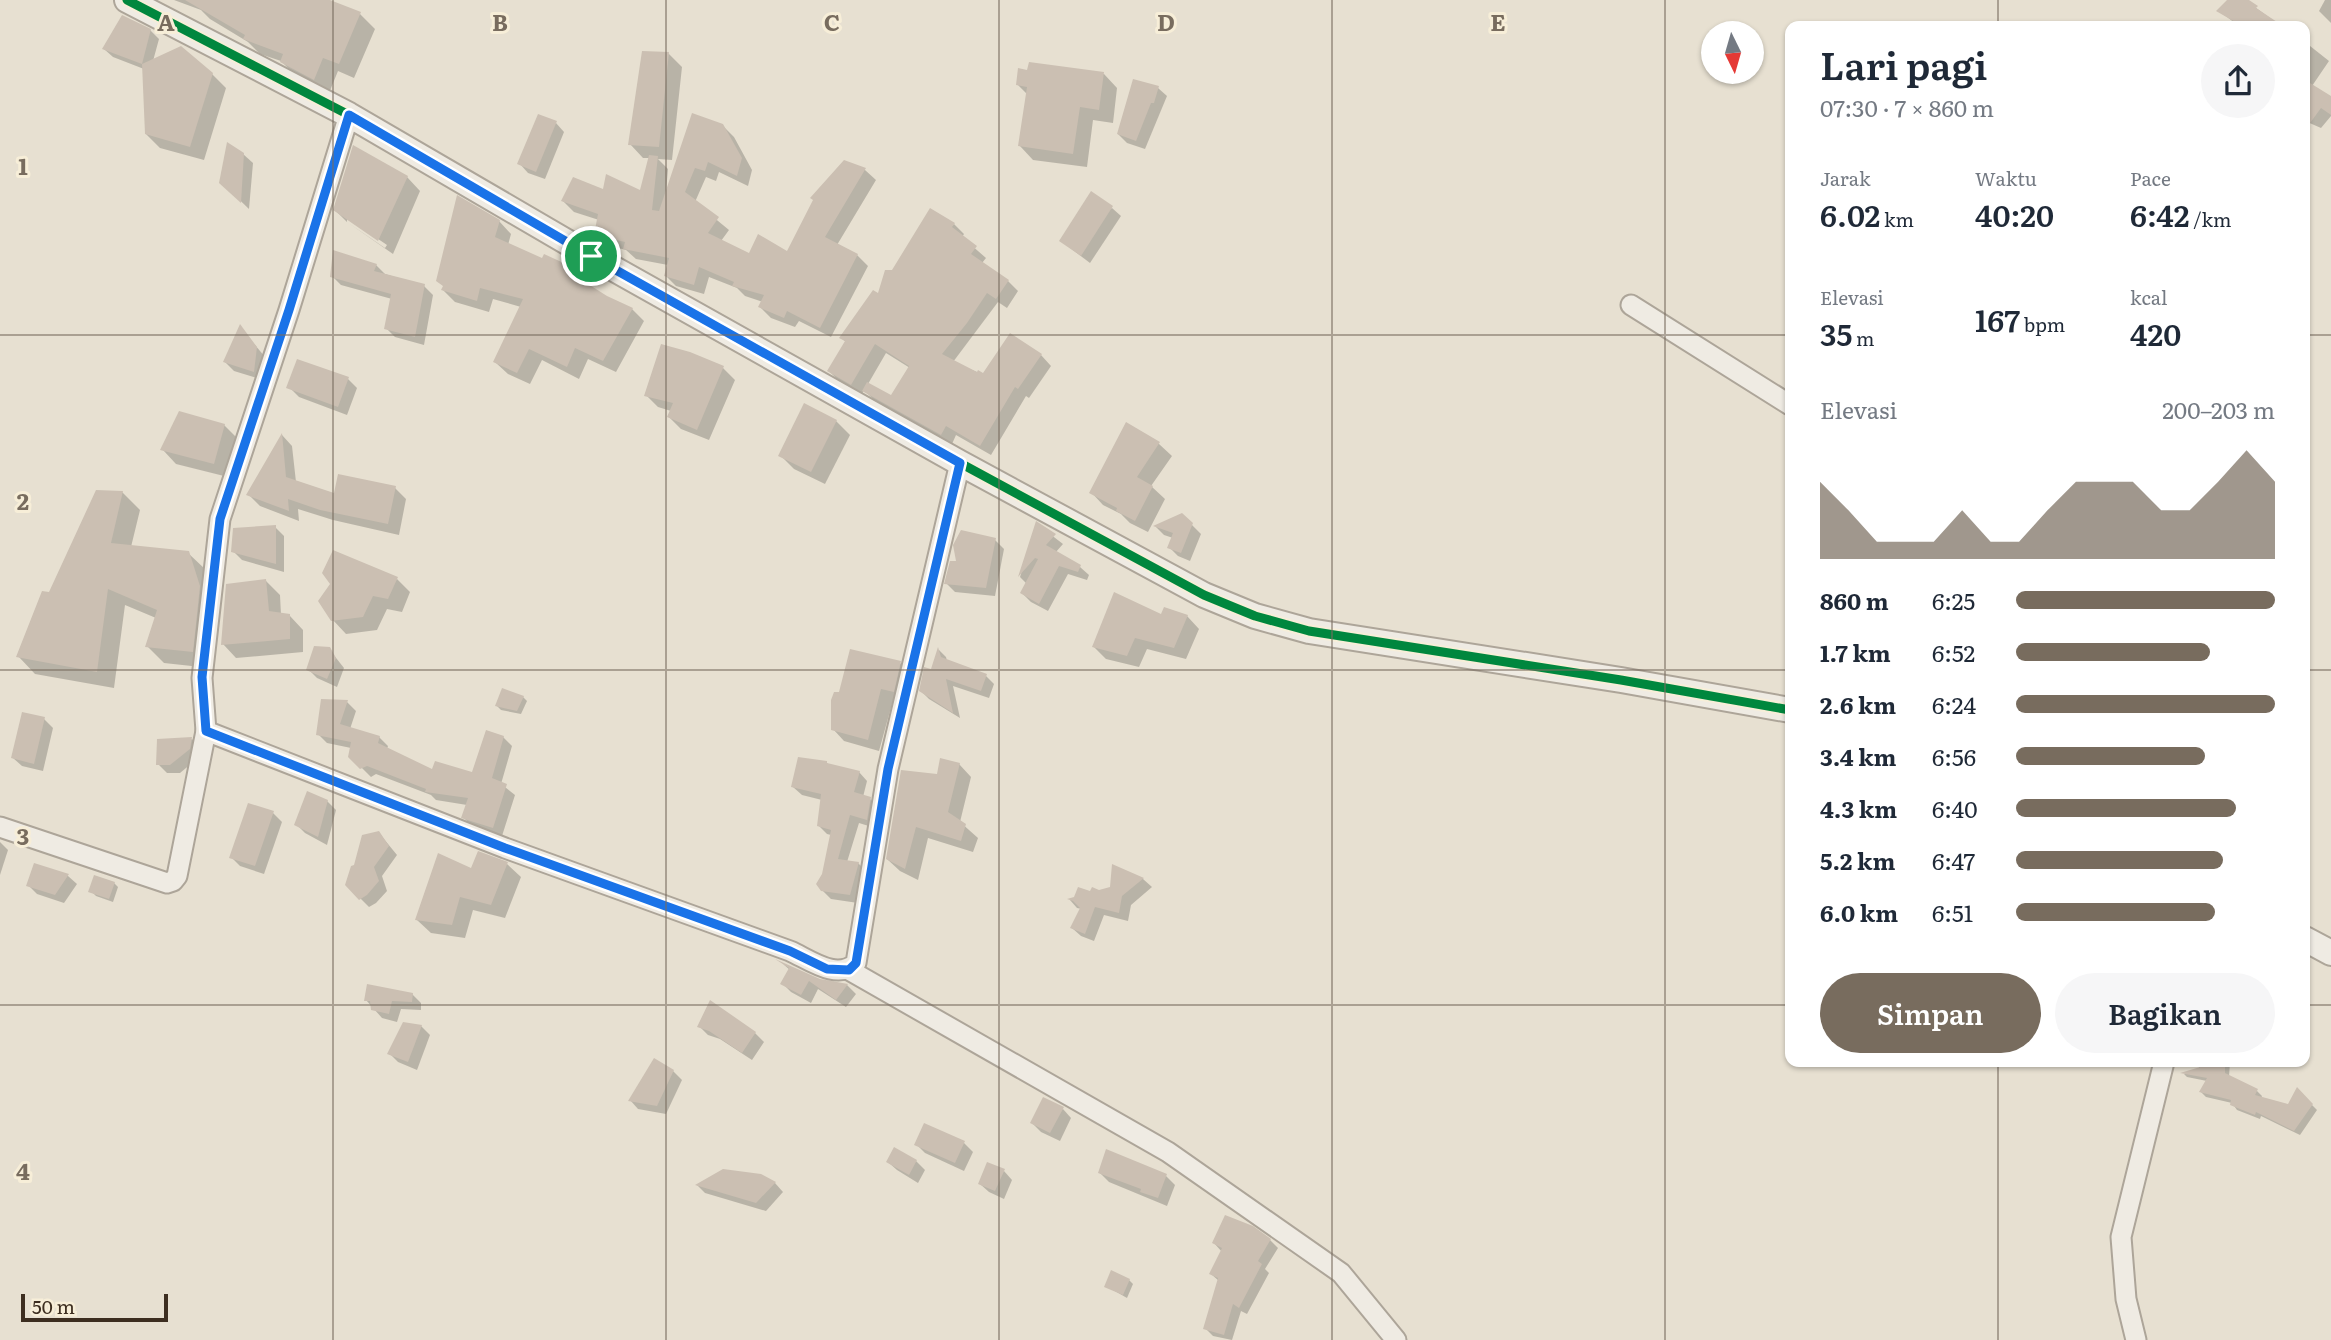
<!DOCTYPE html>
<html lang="id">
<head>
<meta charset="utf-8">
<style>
  :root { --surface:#fff; --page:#f6f6f7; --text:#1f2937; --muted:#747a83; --accent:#786c5e }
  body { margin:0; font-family:Literata,serif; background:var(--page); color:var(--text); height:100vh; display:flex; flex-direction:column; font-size:26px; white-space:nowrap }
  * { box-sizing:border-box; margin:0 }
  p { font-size:23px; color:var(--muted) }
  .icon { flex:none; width:38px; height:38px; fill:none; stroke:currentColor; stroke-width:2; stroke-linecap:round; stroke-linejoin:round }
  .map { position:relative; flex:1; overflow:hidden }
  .side { position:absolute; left:1785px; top:21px; width:525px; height:1046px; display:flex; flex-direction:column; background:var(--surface); border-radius:14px; box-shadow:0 2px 5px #0004 }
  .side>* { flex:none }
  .needle { width:46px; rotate:175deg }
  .controls { position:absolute; left:1701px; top:21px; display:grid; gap:14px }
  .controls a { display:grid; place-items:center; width:63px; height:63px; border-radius:50%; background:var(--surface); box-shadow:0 2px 5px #0004; font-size:35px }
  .scale { position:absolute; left:21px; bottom:18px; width:147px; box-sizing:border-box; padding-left:7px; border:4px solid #3d2e20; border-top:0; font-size:19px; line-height:24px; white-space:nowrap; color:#3d2e20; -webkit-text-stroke:5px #f7eed8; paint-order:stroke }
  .pin { position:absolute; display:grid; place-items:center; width:60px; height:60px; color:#fff; margin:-30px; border:4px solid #fff; border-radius:50%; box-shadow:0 2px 7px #0007 }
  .round { display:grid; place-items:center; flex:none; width:74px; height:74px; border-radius:37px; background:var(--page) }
  .summary { display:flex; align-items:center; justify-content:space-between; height:119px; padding:0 35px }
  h1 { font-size:38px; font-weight:600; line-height:52px }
  .metrics { display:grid; grid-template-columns:repeat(3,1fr); gap:10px; height:119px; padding:7px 35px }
  .metrics div { display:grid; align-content:center }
  .metrics b { font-size:30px; font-weight:600 }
  .metrics small { font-size:19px; font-weight:400 }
  .metrics p { font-size:19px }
  .chart { height:196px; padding:14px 35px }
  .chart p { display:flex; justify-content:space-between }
  .chart svg { width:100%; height:126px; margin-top:7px; fill:var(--accent); opacity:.7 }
  .action { display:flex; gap:14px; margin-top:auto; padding:14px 35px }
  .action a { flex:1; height:80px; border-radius:42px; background:var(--accent); color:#fff; font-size:28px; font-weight:600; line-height:80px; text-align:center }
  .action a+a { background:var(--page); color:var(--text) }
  ul { padding:0 35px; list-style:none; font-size:23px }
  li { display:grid; grid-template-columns:112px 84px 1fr; align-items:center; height:52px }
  li i { height:18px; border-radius:9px; background:var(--accent) }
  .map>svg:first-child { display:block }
  .shadow { fill:#0003; fill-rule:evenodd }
  .building { fill:#cbbfb2 }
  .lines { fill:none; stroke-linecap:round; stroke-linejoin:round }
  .minor-casing { stroke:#ada599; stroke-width:23 }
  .tertiary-casing { stroke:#ada599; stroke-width:28 }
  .minor { stroke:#efebe3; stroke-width:19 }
  .tertiary { stroke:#efebe3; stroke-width:24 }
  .cycleway-casing { stroke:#f7eed8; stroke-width:13 }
  .cycleway { stroke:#00873e; stroke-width:9 }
  .route-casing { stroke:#fff; stroke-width:14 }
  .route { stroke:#1a73e8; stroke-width:9 }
  .grid { fill:none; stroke:#786c5e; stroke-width:2; stroke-opacity:0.55 }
  .grid-label { font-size:23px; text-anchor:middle; font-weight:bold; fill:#786c5e; stroke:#f7eed8; stroke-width:6; stroke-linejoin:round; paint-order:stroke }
</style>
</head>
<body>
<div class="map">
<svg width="2331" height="1340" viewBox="0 0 2331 1340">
  <rect width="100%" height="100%" fill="#e7e0d1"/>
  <g class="shadow">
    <path d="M174 0H325L360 14 375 29 354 78 338 71 329 93 297 77 281 61 260 54 248 42 210 19 201 10Z"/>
    <path d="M2229 0H2245L2281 26H2239L2219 11Z"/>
    <path d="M2325 0H2331V23L2319 11Z"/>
    <path d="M150 30 159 39 153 61 212 74 226 88 204 160 160 148 146 134 144 69 113 57 104 49Z"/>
    <path d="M2305 42 2329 61 2312 86 2331 98V116L2321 128 2305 121Z"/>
    <path d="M668 53 682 67 672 160 658 159 668 169 666 192 722 125 734 137 752 170 748 186 719 172 716 181 706 177 695 202 729 230 721 241 749 255 788 253 844 162 865 170 876 180 837 245 857 255 868 266 831 337 799 321 795 327 771 318 760 307 763 302 745 296 737 288 709 277 704 294 676 286 666 276 668 265 636 259 626 250 607 245 596 234 599 220 574 212 563 201 604 192 641 193 650 158H643L630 144Z"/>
    <path d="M1104 74 1117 88 1113 123 1093 120 1087 167 1033 160 1020 146 1027 94 1018 85Z"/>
    <path d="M1158 88 1167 96 1145 149 1127 143 1118 134Z"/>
    <path d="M556 123 564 132 545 179 528 173 520 164Z"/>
    <path d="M243 154 253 163 249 209 221 182Z"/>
    <path d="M407 177 420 191 393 254 347 222 385 248 387 245 347 218V222L335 210Z"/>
    <path d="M1112 208 1121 216 1090 263 1061 241Z"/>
    <path d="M499 221 511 234 508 245 543 260 567 267 579 279 606 298 632 309 644 321 616 372 588 359 579 379 542 360 530 384 508 374 495 362 521 307 493 299 489 312 455 302 443 290Z"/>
    <path d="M954 224 964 234 962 237 986 258 982 263 1008 281 1018 291 1007 308 998 302 953 362 984 375 1041 355 1051 366 1029 398 1026 396 991 455 956 435 952 444 875 401 864 390 862 394 839 381 829 371 846 342 841 338 879 296 893 272ZM886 353 910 368 891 397 868 384Z"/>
    <path d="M376 265 385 274 424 286 433 295 424 345 395 337 386 328 392 299 341 285 332 276Z"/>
    <path d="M240 327 265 357 263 380 234 371 225 362Z"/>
    <path d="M723 368 735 380 709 440 681 429 669 417 671 411 658 407 646 395Z"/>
    <path d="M348 379 357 388 347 415 299 397 290 388Z"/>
    <path d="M836 421 850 435 825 484 794 469 780 455Z"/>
    <path d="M1126 424 1159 444 1172 456 1151 486 1165 499 1148 532 1130 523 1121 514 1103 505 1091 492Z"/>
    <path d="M224 425 238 439 228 477 176 464 163 450Z"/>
    <path d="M282 435 292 446 296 482 335 495 395 488 406 499 399 535 333 520 298 509 299 521 260 506 249 495Z"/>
    <path d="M122 492 140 510 131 547 188 553 206 570 210 668 164 663 147 646 156 618 125 605 114 688 35 674 18 656 50 593Z"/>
    <path d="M1037 524 1063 544 1055 553 1080 567 1089 575 1087 580 1068 574 1048 611 1031 602 1022 593 1027 584 1020 577Z"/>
    <path d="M1192 525 1201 534 1190 561 1178 556 1169 547 1173 538 1164 535 1156 527Z"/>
    <path d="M275 527 284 536V572L242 560 233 551Z"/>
    <path d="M995 540 1004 549 995 596 955 592 946 583 959 563Z"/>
    <path d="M397 579 410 592 402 612 387 609 377 630 346 634 332 619Z"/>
    <path d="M266 581 280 595 281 615 290 616 303 630V652L236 658 223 644Z"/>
    <path d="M1162 616H1187L1199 629 1186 659 1147 649 1139 667 1106 659 1094 647Z"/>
    <path d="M329 649 344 668 337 687 317 678 308 669Z"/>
    <path d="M939 650 946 657 947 661 986 676 994 684 989 698 953 686 960 718 929 699 921 691 932 671Z"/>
    <path d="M900 663 911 675 905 702 893 700 879 751 844 741 833 729Z"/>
    <path d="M523 697 527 701 521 714 501 710 497 706Z"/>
    <path d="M347 702 356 711 350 729 379 737 388 746 387 749 433 771 473 774 503 737 512 746 501 784 515 795 502 836 472 826 463 817 467 805 436 800 431 795 376 774 371 777 350 756 351 748 327 743 318 734Z"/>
    <path d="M44 719 53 728 43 771 22 766 13 758Z"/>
    <path d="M192 739 200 748 198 758 180 773H167L158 764Z"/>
    <path d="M826 762 830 766 859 772 867 781 863 797 870 799 879 808 875 828 859 823 847 862 858 863 867 872 858 903 831 899 822 890 831 835 827 834 819 826 822 800 802 795 793 787Z"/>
    <path d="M959 764 971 777 960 822 978 838 973 852 928 838 918 880 900 871 887 859Z"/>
    <path d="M327 801 336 810 327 845 305 833 297 825Z"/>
    <path d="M273 813 282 822 264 874 240 866 231 857Z"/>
    <path d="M379 833 397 855 382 876 387 891 376 903 369 907 347 885Z"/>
    <path d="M0 842 8 850 0 875Z"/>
    <path d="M507 864 521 877 505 918 473 910 465 938 431 933 417 920 472 870Z"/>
    <path d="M35 865 68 876 77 884 64 903 37 894 28 885Z"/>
    <path d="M1114 867 1143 879 1152 887 1131 905 1128 921 1104 915 1094 941 1081 936 1072 928 1082 909 1077 908 1070 900 1112 889Z"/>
    <path d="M114 883 118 887 113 902 96 896 92 892Z"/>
    <path d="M783 964 819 981 847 985 856 994 846 1007 818 989 811 1003 791 992 783 984 790 970Z"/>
    <path d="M412 994 421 1003V1010L401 1009 397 1022 382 1018 366 1000Z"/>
    <path d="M421 1026 430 1035 417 1070 398 1062 389 1053Z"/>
    <path d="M699 1026 755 1033 764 1042 752 1060 720 1039 708 1035Z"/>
    <path d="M2199 1062H2230L2229 1077 2257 1091 2262 1096 2261 1099 2288 1106 2297 1090 2317 1110 2300 1135 2261 1116 2260 1119 2237 1110 2232 1103 2206 1097 2201 1092 2207 1081 2187 1077 2184 1074 2199 1070Z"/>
    <path d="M673 1071 682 1080 666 1114 638 1109 630 1100Z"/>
    <path d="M1063 1109 1071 1118 1060 1141 1041 1132 1032 1123Z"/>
    <path d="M964 1143 973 1152 964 1171 925 1153 916 1144Z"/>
    <path d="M895 1149 916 1161 925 1170 918 1183 897 1170 888 1162Z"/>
    <path d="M1004 1171 1012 1180 1004 1199 989 1192 980 1184Z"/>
    <path d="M1100 1173 1166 1176 1175 1185 1167 1206 1109 1182Z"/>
    <path d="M775 1183 783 1192 766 1211 705 1193 697 1185Z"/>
    <path d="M1270 1240 1278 1248 1265 1269 1269 1273 1247 1314 1241 1311 1232 1340 1213 1336 1205 1328 1219 1281 1211 1274 1222 1252 1214 1243Z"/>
    <path d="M1129 1280 1133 1284 1127 1298 1106 1286Z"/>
  </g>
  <g class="building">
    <path d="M185 0H330L361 12 339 64 323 58 314 80 280 62 283 54 243 39 245 35Z"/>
    <path d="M2227 0H2249L2258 6 2256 8 2283 26H2242L2216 11Z"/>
    <path d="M122 15 151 29 142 64 102 49Z"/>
    <path d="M181 46 213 73 190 147 145 134 142 64Z"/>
    <path d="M642 51 669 52 659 147 628 145Z"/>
    <path d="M1029 62 1104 72 1099 110 1080 107 1073 154 1018 146 1027 87 1016 85 1018 68 1027 70Z"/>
    <path d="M1133 79 1159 86 1154 103H1151L1136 141 1117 134Z"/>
    <path d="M2310 83 2331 96V115L2321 108 2305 130V91Z"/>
    <path d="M692 113 723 124 742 158 737 176 708 162 705 171 695 168 685 192 719 217 708 233 749 253 758 234 787 251 813 200 810 198 844 160 866 168 825 237 858 254 820 328 787 311 784 318 758 307 764 295 732 286 734 282 699 267 694 285 664 276 669 258 623 249 625 242 594 235 598 214 561 201 573 177 603 189 606 174 640 190 649 155 658 156 652 210 659 211Z"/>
    <path d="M538 114 557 121 536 172 517 164Z"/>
    <path d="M227 142 244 153 241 203 219 183Z"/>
    <path d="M353 145 408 176 378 241 333 210Z"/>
    <path d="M1091 191 1113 206 1081 256 1059 241Z"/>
    <path d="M457 195 500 220 495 237 542 258 544 254 568 265 566 270 607 296 633 308 603 361 575 348 567 367 529 349 517 373 493 362 523 299 480 288 477 301 441 290 443 286 436 281Z"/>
    <path d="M930 208 955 223 952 227 977 246 971 254 1009 280 996 299 987 293 967 323 942 354 977 372 978 370 983 373 1010 333 1042 354 1018 389 1015 387 980 446 946 426 941 435 862 391 867 382 891 395 909 366 875 344 851 385 827 371 845 341 839 338 873 290 878 293 885 270H892Z"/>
    <path d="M333 250 377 264 374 271 425 284 415 337 384 329 391 294 330 277Z"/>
    <path d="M240 324 257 347 254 372 223 362Z"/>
    <path d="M661 344 690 352 724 366 697 430 667 417 673 403 644 396Z"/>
    <path d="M297 359 349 377 338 407 286 388Z"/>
    <path d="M804 403 837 420 811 472 778 456Z"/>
    <path d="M179 411 225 424 214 464 160 450Z"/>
    <path d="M1126 422 1160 442 1137 477 1153 486 1135 521 1116 511 1117 508 1089 493Z"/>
    <path d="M282 433 286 477 334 493 338 474 396 486 388 524 320 510 288 499 289 511 246 495Z"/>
    <path d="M96 490 123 491 111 543 189 551 200 586 193 652 145 647 157 610 108 589 97 672 16 657 42 591 49 592Z"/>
    <path d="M1182 513 1193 523 1181 553 1167 548 1173 533 1153 526Z"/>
    <path d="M1036 521 1056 534 1046 545 1081 565 1078 572 1059 566 1039 604 1020 593 1038 559 1035 558 1018 577Z"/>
    <path d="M276 525V564L231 552 233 528Z"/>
    <path d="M961 530 996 538 986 588 944 584 950 561H956L953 545Z"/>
    <path d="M333 550 398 577 388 599 373 596 363 617 331 621 318 601 330 584 322 573Z"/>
    <path d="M266 579 269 611 290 614V639L221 645 226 584Z"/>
    <path d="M1114 592 1161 614 1164 607 1188 615 1174 648 1135 638 1127 656 1092 647Z"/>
    <path d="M314 646 330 647 336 658 327 679 306 670Z"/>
    <path d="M938 647 941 657 987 674 981 691 946 679 953 713 919 691 924 667 931 669Z"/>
    <path d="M850 649 901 661 894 692 881 689 868 740 831 730V700L834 692H839Z"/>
    <path d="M502 688 524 696 517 711 495 706Z"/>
    <path d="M321 699 348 700 340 724 380 736 378 743 432 769 435 761 472 772 486 730 504 736 492 778 507 784 493 828 461 818 468 798 425 792 426 789 367 766 360 769 348 757 351 742 316 735Z"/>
    <path d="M22 712 45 717 34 764 11 758Z"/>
    <path d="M192 737 190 749 170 765H156L157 739Z"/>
    <path d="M798 757 827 761V763L860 771 854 792 871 797 867 820 850 815 838 859 859 862 850 895 821 891 816 884 822 874 831 830 817 826 821 794 791 787Z"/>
    <path d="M940 758 960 763 948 812 966 824 961 841 916 827 905 869 886 859 901 770 937 774Z"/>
    <path d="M307 791 328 800 318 837 294 825Z"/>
    <path d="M248 803 274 811 255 866 229 858Z"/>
    <path d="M379 831 389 846 374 867 379 881 367 895 359 900 345 885 351 866 354 865 362 835Z"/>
    <path d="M478 851 508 862 491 905 460 897 452 925 415 920 438 853 471 868Z"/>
    <path d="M34 863 69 874 55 895 26 886Z"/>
    <path d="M1112 864 1144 878 1122 896 1119 913 1095 907 1085 934 1070 928 1080 908 1073 901 1067 899 1074 897 1078 887 1090 891 1092 887 1099 890 1110 887Z"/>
    <path d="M94 875 115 882 109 899 88 892Z"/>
    <path d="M775 959 820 979 848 984 836 1000 809 981 801 995 780 984 789 968Z"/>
    <path d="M367 984 413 993 412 1002 392 1001 389 1014 371 1010 370 1001H364Z"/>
    <path d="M710 1000 756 1032 742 1053 709 1031 697 1027Z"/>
    <path d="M403 1022 422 1025 408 1062 387 1054Z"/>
    <path d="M654 1058 674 1070 657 1106 628 1101Z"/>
    <path d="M2217 1062H2225V1073L2258 1089 2255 1095 2288 1104 2297 1087 2313 1104 2294 1131 2256 1112 2255 1115 2230 1105 2231 1100 2199 1092 2207 1078 2180 1073Z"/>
    <path d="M1043 1097 1064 1107 1050 1133 1030 1123Z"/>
    <path d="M924 1123 965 1141 955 1163 914 1145Z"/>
    <path d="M894 1147 917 1160 909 1175 886 1162Z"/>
    <path d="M1106 1149 1167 1174 1158 1198 1140 1192 1141 1189 1098 1173Z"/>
    <path d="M987 1162 1005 1169 995 1191 978 1184Z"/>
    <path d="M723 1169 761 1174 776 1182 756 1203 695 1185Z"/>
    <path d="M1225 1215 1253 1226 1271 1239 1258 1261 1262 1264 1239 1308 1233 1304 1224 1335 1203 1329 1218 1278 1209 1274 1222 1248 1212 1243Z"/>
    <path d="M1111 1270 1130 1279 1123 1295 1104 1287Z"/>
  </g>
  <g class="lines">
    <g class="minor-casing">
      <g id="minor">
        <path d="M349 115 289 310 220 519 202 678 206 731 505 848 790 951C810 960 837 981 856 963L888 769 960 463"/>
        <path d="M1631 305 1790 405"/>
        <path d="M0 827 167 883 173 881 177 876 206 731"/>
        <path d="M849 970 1168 1152 1341 1273 1396 1340"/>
        <path d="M2136 1340 2126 1299 2121 1237 2164 1062"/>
      </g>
    </g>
    <g class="tertiary-casing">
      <g id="tertiary">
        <path d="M127 0 349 115 591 256 960 463 1204 595 1255 616 1309 631 1621 680 1790 710"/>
        <path d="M2305 939 2331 953"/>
      </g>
    </g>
    <use href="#minor" class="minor"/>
    <use href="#tertiary" class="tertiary"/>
    <g class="cycleway-casing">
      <g id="cycleway">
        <path d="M127 0 349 115 591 256 960 463 1204 595 1255 616 1309 631 1621 680 1790 710"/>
        <path d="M349 115 289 310 220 519 202 678 206 731 505 848 790 951C810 960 837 981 856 963L888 769 960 463"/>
      </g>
    </g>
    <use href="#cycleway" class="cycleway"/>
  </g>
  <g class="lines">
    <g class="route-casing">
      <path id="route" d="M349 115 591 256 960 463 888 769 856 963 849 970 827 969 790 951 505 848 206 731 202 677 220 519 289 310Z"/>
    </g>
    <use href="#route" class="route"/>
  </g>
  <path class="grid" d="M333 0V1340M666 0V1340M999 0V1340M1332 0V1340M1665 0V1340M1998 0V26M0 335H1790M2305 335H2331M0 670H1790M2305 670H2331M0 1005H1790M2305 1005H2331M1998 1062V1340"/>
  <g class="grid-label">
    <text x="166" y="31">A</text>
    <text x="500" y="31">B</text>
    <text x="832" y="31">C</text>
    <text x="1166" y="31">D</text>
    <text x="1498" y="31">E</text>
    <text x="23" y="175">1</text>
    <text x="23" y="510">2</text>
    <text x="23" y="845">3</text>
    <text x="23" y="1180">4</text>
  </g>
</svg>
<div class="controls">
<a><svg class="needle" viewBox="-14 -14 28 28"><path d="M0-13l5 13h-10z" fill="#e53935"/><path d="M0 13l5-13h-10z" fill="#747a83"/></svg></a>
</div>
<div class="scale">50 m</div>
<div class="pin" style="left:591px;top:256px;background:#1e9e55"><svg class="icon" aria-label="arrive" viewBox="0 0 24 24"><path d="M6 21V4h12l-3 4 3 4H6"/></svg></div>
<section class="side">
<div class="summary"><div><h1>Lari pagi</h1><p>07:30 · 7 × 860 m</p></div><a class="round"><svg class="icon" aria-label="share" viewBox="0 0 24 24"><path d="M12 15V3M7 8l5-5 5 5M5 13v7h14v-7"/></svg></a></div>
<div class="metrics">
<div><p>Jarak</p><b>6.02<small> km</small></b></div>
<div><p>Waktu</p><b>40:20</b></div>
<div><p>Pace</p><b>6:42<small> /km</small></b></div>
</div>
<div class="metrics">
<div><p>Elevasi</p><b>35<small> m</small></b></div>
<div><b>167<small> bpm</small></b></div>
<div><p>kcal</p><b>420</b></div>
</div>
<div class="chart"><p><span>Elevasi</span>200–203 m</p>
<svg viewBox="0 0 160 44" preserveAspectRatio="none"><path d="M0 44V17L10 27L20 38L30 38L40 38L50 27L60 38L70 38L80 27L90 17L100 17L110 17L120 27L130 27L140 17L150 6L160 17V44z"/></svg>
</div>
<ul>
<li><b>860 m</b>6:25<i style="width:100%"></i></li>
<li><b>1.7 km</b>6:52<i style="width:75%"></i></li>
<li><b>2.6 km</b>6:24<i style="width:100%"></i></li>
<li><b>3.4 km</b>6:56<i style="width:73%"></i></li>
<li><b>4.3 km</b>6:40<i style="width:85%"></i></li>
<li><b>5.2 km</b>6:47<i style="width:80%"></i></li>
<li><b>6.0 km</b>6:51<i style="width:77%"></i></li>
</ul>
<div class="action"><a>Simpan</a><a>Bagikan</a></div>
</section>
</div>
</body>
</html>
